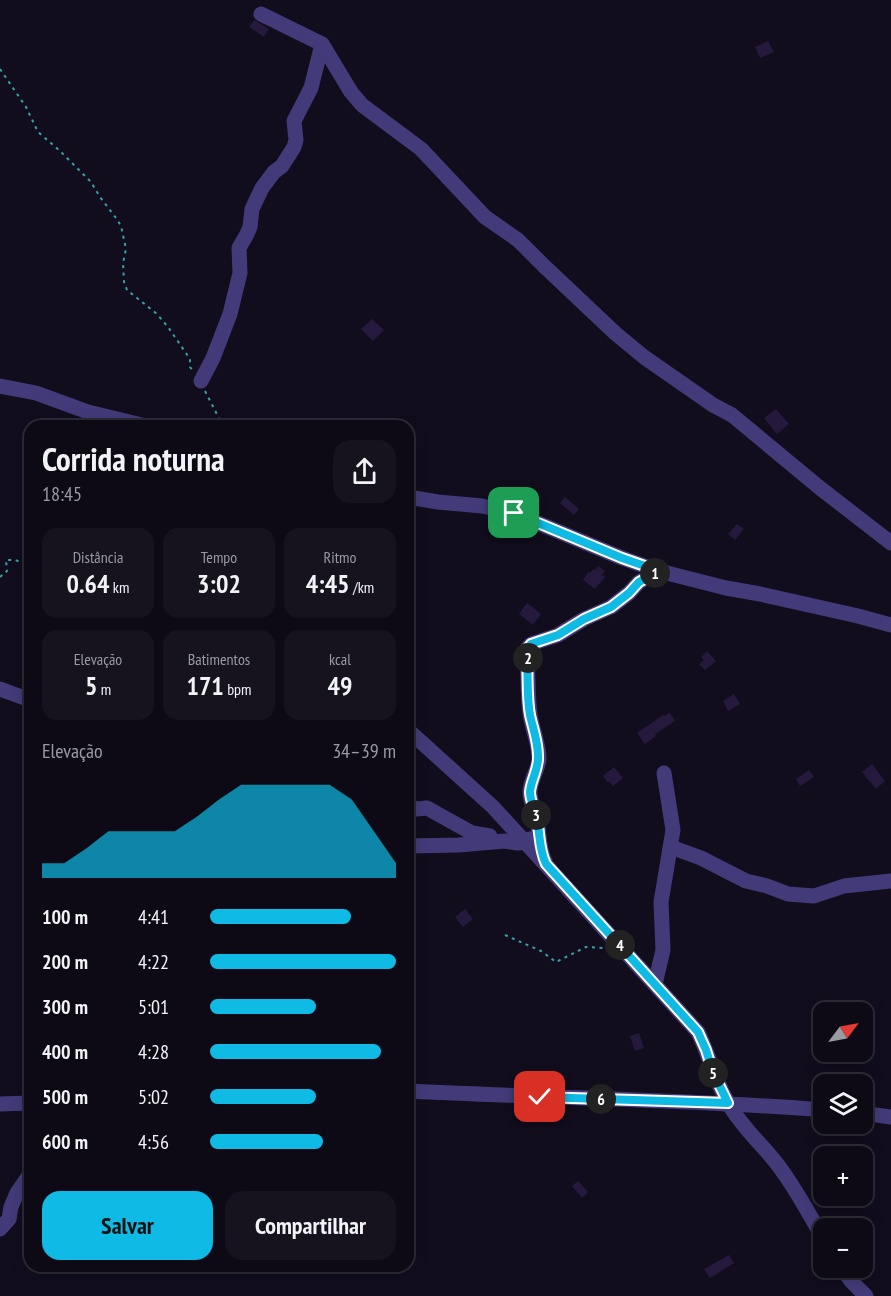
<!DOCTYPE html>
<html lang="pt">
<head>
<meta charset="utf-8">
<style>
  :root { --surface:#0d0a16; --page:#16131f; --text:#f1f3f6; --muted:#9a9aa1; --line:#2d2b35; --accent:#0fbbe5 }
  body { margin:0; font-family:"PT Sans Narrow",sans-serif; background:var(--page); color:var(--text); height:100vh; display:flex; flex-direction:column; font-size:22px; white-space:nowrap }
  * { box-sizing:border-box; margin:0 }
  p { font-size:20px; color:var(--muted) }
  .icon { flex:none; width:33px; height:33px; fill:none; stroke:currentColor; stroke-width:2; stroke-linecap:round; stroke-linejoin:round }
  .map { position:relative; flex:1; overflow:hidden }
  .details { position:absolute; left:24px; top:420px; width:390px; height:852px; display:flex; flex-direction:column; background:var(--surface); border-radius:18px; box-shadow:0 3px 15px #0003,0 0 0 2px var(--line) }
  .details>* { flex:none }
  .needle { width:39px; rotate:58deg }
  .controls { position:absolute; left:813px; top:1002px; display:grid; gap:12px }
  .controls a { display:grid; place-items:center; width:60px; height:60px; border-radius:12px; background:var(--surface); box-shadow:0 3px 15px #0003,0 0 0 2px var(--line); font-size:30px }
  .pin { position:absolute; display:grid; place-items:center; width:51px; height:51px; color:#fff; margin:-26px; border-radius:12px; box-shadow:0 3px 9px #0006 }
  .km { position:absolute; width:30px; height:30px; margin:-15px; border-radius:50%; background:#222; color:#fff; font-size:16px; line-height:30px; text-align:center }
  .round { display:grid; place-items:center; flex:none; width:63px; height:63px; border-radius:18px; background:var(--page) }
  .headline { display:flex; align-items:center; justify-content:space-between; height:102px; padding:0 18px }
  h1 { font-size:33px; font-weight:700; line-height:45px }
  .stats { display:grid; grid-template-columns:repeat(3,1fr); gap:9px; height:102px; padding:6px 18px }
  .stats div { display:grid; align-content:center; border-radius:15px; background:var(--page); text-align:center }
  .stats b { font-size:26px; font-weight:700 }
  .stats small { font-size:16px; font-weight:400 }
  .stats p { font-size:16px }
  .chart { height:168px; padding:12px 18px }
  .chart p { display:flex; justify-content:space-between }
  .chart svg { width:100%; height:108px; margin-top:6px; fill:var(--accent); opacity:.7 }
  .button { display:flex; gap:12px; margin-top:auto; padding:12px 18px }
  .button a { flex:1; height:69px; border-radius:18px; background:var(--accent); color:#111; font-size:24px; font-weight:700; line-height:69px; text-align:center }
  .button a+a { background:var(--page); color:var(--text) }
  ul { padding:0 18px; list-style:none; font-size:20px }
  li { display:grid; grid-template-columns:96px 72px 1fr; align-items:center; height:45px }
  li i { height:15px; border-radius:8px; background:var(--accent) }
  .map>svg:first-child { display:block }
  .building { fill:#251a3d }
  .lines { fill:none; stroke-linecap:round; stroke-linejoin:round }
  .path { stroke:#35a3a7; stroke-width:2; stroke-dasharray:3 4.5; stroke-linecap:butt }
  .minor { stroke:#433b79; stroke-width:15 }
  .route-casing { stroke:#fff; stroke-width:12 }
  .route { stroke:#0fbbe5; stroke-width:8 }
</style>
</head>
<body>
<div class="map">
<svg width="891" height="1296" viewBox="0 0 891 1296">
  <rect width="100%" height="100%" fill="#110d1d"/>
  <g class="building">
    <path d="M254 20 269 29 264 37 249 27Z"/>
    <path d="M768 41 774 52 760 58 755 47Z"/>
    <path d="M372 319 384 330 373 341 361 329Z"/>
    <path d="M776 409 789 424 777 434 764 418Z"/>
    <path d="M565 497 579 509 574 515 560 503Z"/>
    <path d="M737 524 744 529 735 540 728 534Z"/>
    <path d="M598 566 605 571 602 575 605 577 595 589 583 580 588 572 590 573 593 569 595 570Z"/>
    <path d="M527 603 541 614 533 625 519 614Z"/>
    <path d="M707 651 716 661 705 670 699 664 704 660 701 657Z"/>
    <path d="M734 694 740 704 728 711 723 701Z"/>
    <path d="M670 713 675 721 655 734 656 736 645 744 637 733 663 715 664 716Z"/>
    <path d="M872 764 885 781 876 789 862 772Z"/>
    <path d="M614 767 623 778 613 786 609 781 608 783 603 776Z"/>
    <path d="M809 770 814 777 800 786 796 779Z"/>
    <path d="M465 909 473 919 463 927 455 917Z"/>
    <path d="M639 1033 644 1048 635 1051 630 1036Z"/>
    <path d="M578 1181 588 1192 582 1198 572 1186Z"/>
    <path d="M729 1255 734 1263 710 1278 704 1269Z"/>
  </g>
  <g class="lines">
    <g class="path">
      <path d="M0 69 26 107 38 132 59 150 91 182 100 197 116 218 121 226 126 249 123 263 124 282 127 290 157 314 168 327 190 359V367L193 371"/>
      <path d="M205 391 223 426"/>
      <path d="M0 577 7 571 6 560H15L30 565"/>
      <path d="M505 935 541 951 556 962 586 947 603 948"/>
    </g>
    <g class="minor">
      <path d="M261 14 322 44 351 92 362 105 421 149 485 217 518 240 543 265 615 333 644 357 713 405 732 415 820 488 891 543"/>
      <path d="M201 381 213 358 230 314 240 273 239 248 247 234 250 227 252 209 262 188 274 172 282 166 294 147 296 140 294 121 311 88 322 44"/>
      <path d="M0 386 36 393 88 412 146 426"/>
      <path d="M408 497 438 502 482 506 514 513 622 558 659 571 726 588 760 594 858 616 891 625"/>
      <path d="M0 689 30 700"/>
      <path d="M408 730 493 807 698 1032C709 1055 715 1081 728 1103 744 1131 766 1147 783 1172 798 1193 810 1216 824 1239"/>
      <path d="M408 805 416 809 427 808 472 833 490 836"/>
      <path d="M408 846 459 845 504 841 518 843 525 842 529 839"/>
      <path d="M671 847 701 858 746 881 767 886 788 894 814 896 844 886 891 881"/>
      <path d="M545 861C538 848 540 831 536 816 534 807 529 799 530 790 531 779 538 770 539 759 539 743 532 729 530 714 527 692 529 671 526 650L531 644 558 635 584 619 611 607 629 593 639 582 659 571"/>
      <path d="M655 984 663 950 661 902 673 830 664 773"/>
      <path d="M408 1091C546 1098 685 1099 824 1110"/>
      <path d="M0 1104 30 1103"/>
      <path d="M862 1113 891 1117"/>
      <path d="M0 1229 9 1219 11 1207 17 1193 30 1174"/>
      <path d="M842 1268 851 1281 866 1296"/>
    </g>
  </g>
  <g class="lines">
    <g class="route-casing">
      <path id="route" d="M514 513 622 558 659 571 639 582 629 593 611 607 584 619 558 635 531 644 526 650C529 671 526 693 530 715 533 729 538 741 538 756 539 769 531 779 530 792 530 801 535 809 537 819 540 834 539 850 546 864L698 1032 706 1050 713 1072 728 1103 540 1097"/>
    </g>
    <use href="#route" class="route"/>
  </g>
</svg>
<div class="controls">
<a><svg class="needle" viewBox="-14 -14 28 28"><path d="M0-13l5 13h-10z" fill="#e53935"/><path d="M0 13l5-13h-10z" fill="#9a9aa1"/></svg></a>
<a><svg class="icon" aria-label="layers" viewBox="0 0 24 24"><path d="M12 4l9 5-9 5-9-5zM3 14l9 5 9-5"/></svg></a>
<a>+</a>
<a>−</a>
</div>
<div class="pin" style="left:514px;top:513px;background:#1e9e55"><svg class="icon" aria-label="arrive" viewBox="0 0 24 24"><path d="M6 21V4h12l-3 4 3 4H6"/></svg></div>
<div class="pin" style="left:540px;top:1097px;background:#d93025"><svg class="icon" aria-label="check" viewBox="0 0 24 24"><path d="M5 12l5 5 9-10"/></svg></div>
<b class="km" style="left:655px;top:573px">1</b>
<b class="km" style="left:528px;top:658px">2</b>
<b class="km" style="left:536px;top:815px">3</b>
<b class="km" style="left:620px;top:945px">4</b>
<b class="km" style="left:713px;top:1073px">5</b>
<b class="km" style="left:601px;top:1099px">6</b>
<section class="details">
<div class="headline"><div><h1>Corrida noturna</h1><p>18:45</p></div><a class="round"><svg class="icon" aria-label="share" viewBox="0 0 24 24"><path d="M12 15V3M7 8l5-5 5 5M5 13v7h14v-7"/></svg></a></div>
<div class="stats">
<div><p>Distância</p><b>0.64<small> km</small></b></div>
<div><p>Tempo</p><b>3:02</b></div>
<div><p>Ritmo</p><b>4:45<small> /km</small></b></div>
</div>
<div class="stats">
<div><p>Elevação</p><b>5<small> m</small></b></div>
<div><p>Batimentos</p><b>171<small> bpm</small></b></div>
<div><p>kcal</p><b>49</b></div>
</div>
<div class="chart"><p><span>Elevação</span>34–39 m</p>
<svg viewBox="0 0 160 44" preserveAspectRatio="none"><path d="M0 44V38L10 38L20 32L30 25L40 25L50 25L60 25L70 19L80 12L90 6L100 6L110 6L120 6L130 6L140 12L150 25L160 38V44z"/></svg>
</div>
<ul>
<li><b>100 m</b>4:41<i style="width:76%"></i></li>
<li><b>200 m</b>4:22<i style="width:100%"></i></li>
<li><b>300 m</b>5:01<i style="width:57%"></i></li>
<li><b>400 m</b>4:28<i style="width:92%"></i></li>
<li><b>500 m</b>5:02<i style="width:57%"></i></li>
<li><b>600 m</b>4:56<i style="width:61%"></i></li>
</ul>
<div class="button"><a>Salvar</a><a>Compartilhar</a></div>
</section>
</div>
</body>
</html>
